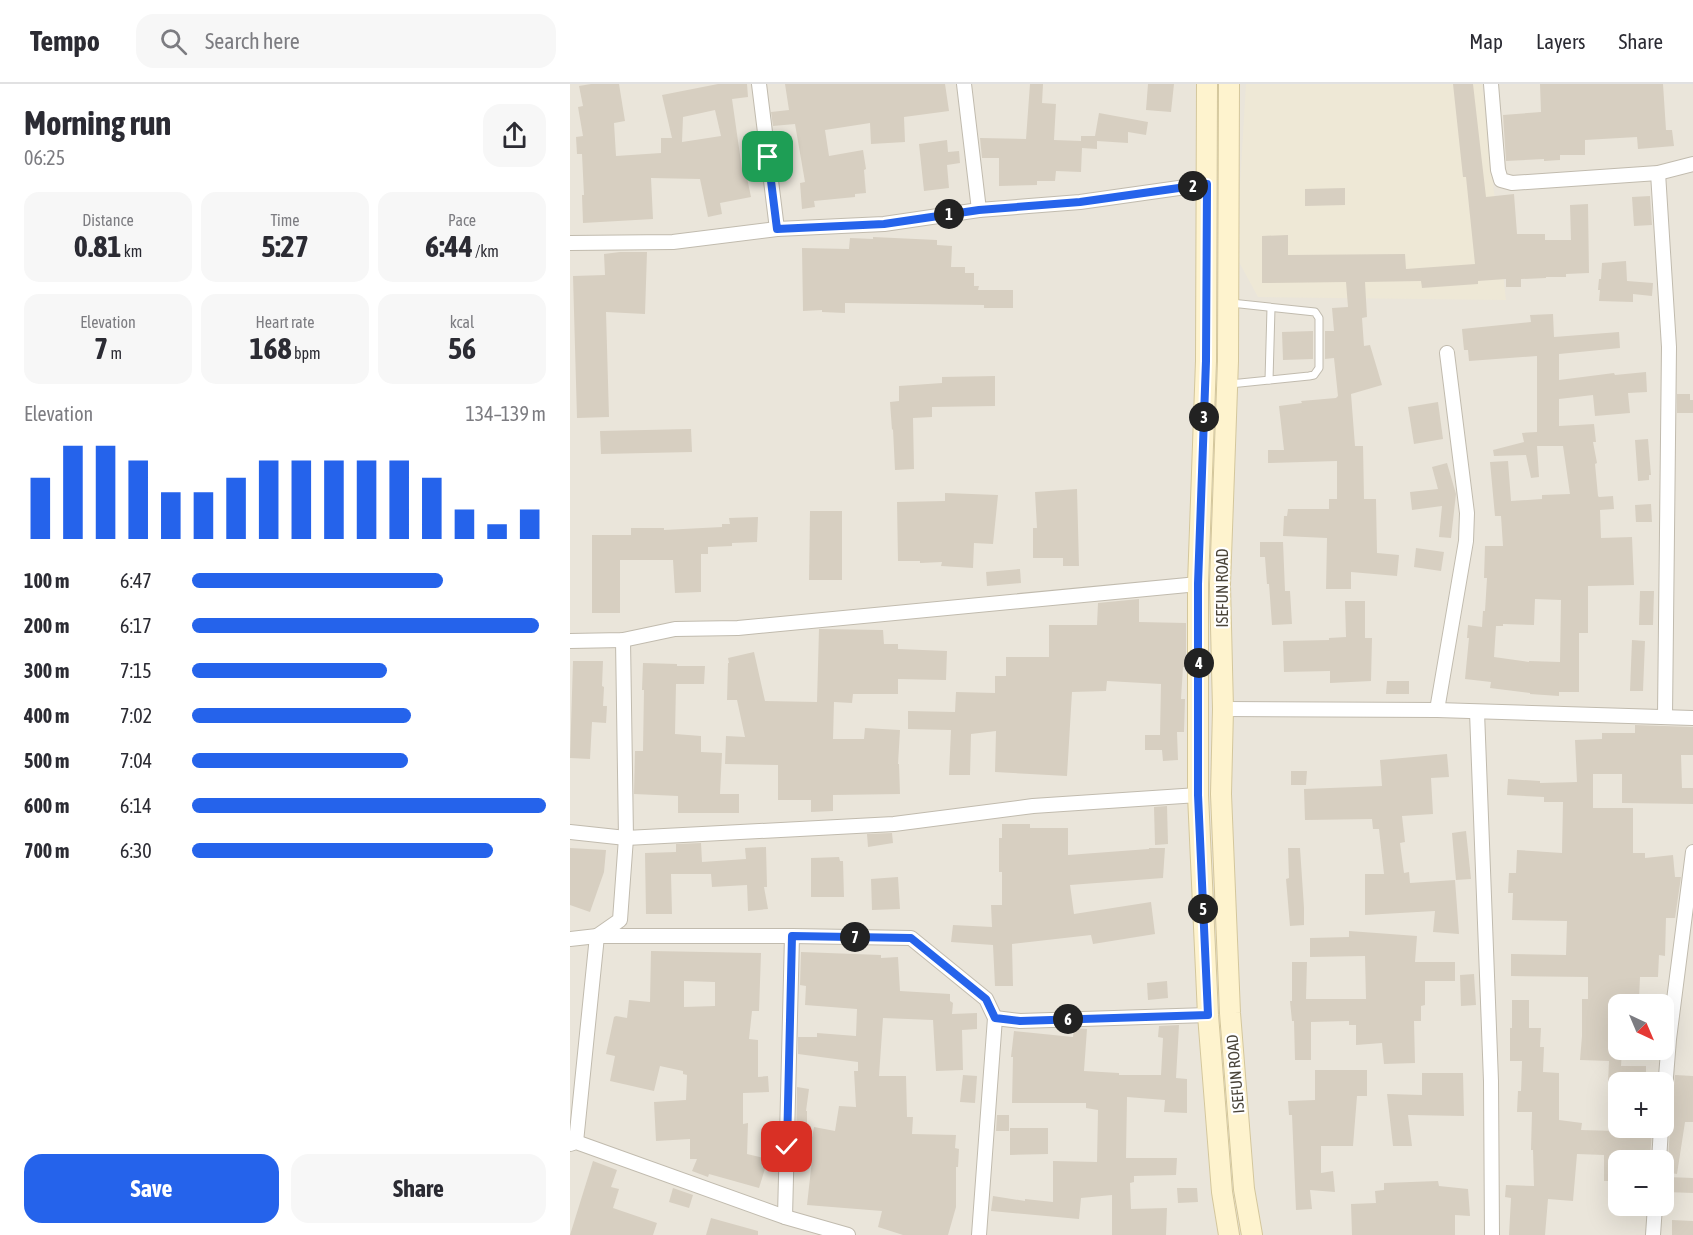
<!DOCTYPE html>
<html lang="en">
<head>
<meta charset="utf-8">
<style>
  :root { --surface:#fff; --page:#f7f7f7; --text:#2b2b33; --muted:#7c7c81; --line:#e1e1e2; --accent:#2563eb }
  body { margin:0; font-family:"Asap Condensed",sans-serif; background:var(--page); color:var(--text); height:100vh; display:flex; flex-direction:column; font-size:22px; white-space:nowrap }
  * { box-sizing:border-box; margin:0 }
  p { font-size:20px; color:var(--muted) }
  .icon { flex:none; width:33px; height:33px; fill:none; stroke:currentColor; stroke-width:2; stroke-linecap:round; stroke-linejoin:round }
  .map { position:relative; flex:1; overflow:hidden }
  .sheet { display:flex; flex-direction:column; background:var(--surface); width:570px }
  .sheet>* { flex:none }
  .needle { width:39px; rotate:136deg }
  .controls { position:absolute; left:1038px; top:910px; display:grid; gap:12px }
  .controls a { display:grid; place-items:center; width:66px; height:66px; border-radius:12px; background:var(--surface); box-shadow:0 6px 24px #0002; font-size:30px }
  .pin { position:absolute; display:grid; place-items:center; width:51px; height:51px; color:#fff; margin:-26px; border-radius:12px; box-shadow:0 3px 9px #0006 }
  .km { position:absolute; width:30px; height:30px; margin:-15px; border-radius:50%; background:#222; color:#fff; font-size:16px; line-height:30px; text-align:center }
  .round { display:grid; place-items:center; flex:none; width:63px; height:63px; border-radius:18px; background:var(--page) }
  .overview { display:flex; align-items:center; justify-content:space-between; height:102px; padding:0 24px }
  h1 { font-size:33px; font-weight:700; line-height:45px }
  .metrics { display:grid; grid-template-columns:repeat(3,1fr); gap:9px; height:102px; padding:6px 24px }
  .metrics div { display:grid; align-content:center; border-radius:15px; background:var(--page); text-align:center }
  .metrics b { font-size:30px; font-weight:700 }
  .metrics small { font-size:16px; font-weight:400 }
  .metrics p { font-size:16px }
  .chart { height:168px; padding:12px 24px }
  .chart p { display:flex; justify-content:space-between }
  .chart svg { width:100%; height:108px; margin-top:6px; stroke:var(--accent); stroke-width:6 }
  .action { display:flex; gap:12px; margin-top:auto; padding:12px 24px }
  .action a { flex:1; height:69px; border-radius:18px; background:var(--accent); color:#fff; font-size:24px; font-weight:700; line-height:69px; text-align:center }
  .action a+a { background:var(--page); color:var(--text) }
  ul { padding:0 24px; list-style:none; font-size:20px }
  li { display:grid; grid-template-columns:96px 72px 1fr; align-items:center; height:45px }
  li i { height:15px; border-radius:8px; background:var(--accent) }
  header { display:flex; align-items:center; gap:36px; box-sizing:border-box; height:84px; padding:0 30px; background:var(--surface); border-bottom:2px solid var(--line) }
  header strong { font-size:28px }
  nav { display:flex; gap:33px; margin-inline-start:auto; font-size:21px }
  .search { width:420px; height:54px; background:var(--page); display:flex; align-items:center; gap:15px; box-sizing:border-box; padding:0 21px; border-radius:18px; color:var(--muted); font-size:22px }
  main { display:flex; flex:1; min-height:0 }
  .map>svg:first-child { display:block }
  .residential { fill:#eae5da; fill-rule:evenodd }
  .education { fill:#eee8d6 }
  .building { fill:#d7cfc1; fill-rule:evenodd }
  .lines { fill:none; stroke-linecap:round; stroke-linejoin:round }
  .lane-casing { stroke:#c1bbae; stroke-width:9 }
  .street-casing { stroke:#c1bbae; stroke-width:16 }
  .secondary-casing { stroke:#d4c79c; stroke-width:22 }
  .lane { stroke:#fff; stroke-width:7 }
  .street { stroke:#fff; stroke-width:14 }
  .secondary { stroke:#fef3ce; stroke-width:20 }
  .route-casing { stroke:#fff; stroke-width:12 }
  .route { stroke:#2563eb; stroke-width:8 }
  .labels { text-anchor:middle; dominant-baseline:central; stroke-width:4.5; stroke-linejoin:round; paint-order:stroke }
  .street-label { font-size:16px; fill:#4a4439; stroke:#fff }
</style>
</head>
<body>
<header>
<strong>Tempo</strong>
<div class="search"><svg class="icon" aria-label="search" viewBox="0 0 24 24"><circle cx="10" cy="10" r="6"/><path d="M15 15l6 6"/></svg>Search here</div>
<nav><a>Map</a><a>Layers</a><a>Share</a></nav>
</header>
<main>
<section class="sheet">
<div class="overview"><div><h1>Morning run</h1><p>06:25</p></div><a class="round"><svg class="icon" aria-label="share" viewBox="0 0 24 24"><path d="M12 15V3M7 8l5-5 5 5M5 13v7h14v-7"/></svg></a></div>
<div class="metrics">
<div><p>Distance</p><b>0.81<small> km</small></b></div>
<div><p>Time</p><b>5:27</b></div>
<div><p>Pace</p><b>6:44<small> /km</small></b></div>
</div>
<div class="metrics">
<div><p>Elevation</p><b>7<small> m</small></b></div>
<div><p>Heart rate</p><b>168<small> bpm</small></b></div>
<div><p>kcal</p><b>56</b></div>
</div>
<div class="chart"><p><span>Elevation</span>134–139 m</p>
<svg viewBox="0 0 160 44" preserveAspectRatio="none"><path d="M5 44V19M15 44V6M25 44V6M35 44V12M45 44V25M55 44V25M65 44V19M75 44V12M85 44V12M95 44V12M105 44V12M115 44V12M125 44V19M135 44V32M145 44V38M155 44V32"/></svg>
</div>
<ul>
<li><b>100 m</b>6:47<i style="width:71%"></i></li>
<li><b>200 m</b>6:17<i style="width:98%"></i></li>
<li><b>300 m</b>7:15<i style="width:55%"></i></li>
<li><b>400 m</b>7:02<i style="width:62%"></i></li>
<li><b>500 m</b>7:04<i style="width:61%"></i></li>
<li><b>600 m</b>6:14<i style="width:100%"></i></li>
<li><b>700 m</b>6:30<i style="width:85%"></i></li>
</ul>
<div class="action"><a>Save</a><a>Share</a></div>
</section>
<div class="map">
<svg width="1123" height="1151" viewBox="0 0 1123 1151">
  <rect width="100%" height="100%" fill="#f6f3ec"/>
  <path class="residential" d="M0 0H1123V1151H0ZM1048 921H1094V966H1048ZM1048 999H1094V1044H1048ZM1048 1077H1094V1122H1048Z"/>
  <path class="education" d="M676 0H912L936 216 688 213 669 178 670 101Z"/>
  <g class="building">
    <path d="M21 0H49L55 37 44 39 46 72 91 69V54H102L92 11 148 0H177L178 13 162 15 172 85 175 84 181 113 150 119 152 130 138 133 130 95 81 94 83 135 13 139 12 111H14L12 70H7L6 53 13 52 8 23 13 22 9 2ZM145 26 151 52 112 58 113 33Z"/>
    <path d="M215 0H375L379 27 334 33 335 58 301 60 300 39 255 46 259 72 293 66 296 85 294 86 296 109 285 110V113L244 117 245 123 232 125 230 99 235 98 225 40 203 42 201 28 219 26Z"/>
    <path d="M460 0H473L472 19 486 20 484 56 511 57V52H525L529 29 578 38 576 51 558 48V59L527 57V65L512 64 511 88 486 87 485 97H467V101L429 102V74H412L410 54 456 55Z"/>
    <path d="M578 0H604L601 28 576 26Z"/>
    <path d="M883 0H903L916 113 944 110 947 150H975V156H1001L1000 121 1018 120 1019 189 996 190V193H976V194L951 195V203H936V195L908 197V200L852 204 851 197 795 198 797 233 792 234 794 262 800 261 812 301 781 310 785 362H793L794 415H806L807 469 829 471 827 492 781 488V505H756L757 454 713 452 714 432H717L718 425H759V415H767V377L698 379V366H714L709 322 732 319 731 317 766 314 768 312 764 274 755 275V247H764L762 224 778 223 776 198 692 199V152L718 151V171L835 170 836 185 905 180 896 93H893Z"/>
    <path d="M970 0H1093L1096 46H1102L1104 62 1068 65 1067 53 1015 56V71H990V76L974 77V75L936 77 933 31 971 28Z"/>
    <path d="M377 56 378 68 389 67 390 79 377 81 379 104 354 107 349 60Z"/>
    <path d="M775 104V121L735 122V105Z"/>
    <path d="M1080 112 1082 141 1064 142 1062 113Z"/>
    <path d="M303 153 367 156V161L382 162 381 183H395V189H404V202H409L408 206H443V224H414V221L275 219V229L252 228V226L233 227 232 164 279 165 280 154 303 155Z"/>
    <path d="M50 168H77L75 230 36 228 39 333 7 334 3 192 35 191 34 170Z"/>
    <path d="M1056 177 1057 197 1083 199 1082 212 1063 210V218L1029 217 1030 206H1028L1029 195H1031L1032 179Z"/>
    <path d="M983 230 984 253 1049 248 1050 264 989 270V296L1044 289 1045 291 1076 288 1077 308 1058 309 1060 329 1025 332 1023 311 989 315V342L1024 340 1026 358H1023L1027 379 1025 380 1028 412 1029 413 1043 412 1044 425 1030 426 1031 454 1062 453 1064 501 1018 502V549H1009V608H989V612L960 610V609L920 604 921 598 895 595 899 554H897L898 541 912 543 913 527H915L917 494H914L915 462H933L931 432H925L920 378 938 377 941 417 972 415V411L1000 410 993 362H967L969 393 961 394 956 371 924 372 923 366 954 358 952 349 967 348V272L899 277 898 266H894L892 245 961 238 960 231ZM965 515 991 516 990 578 959 577V578L924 573 926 542H933V540L964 541Z"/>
    <path d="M743 247V275L713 276 712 248Z"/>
    <path d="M425 292V322L362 323V333L343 334 344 385 325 386 323 345 322 346 320 318 329 317V302L372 299V293Z"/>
    <path d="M1107 310H1120V316H1123V329H1107Z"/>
    <path d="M868 318 873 355 844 360 838 323Z"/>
    <path d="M121 345 122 368 31 370 30 347Z"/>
    <path d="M1078 355 1081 391H1079V396L1068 397 1065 356Z"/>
    <path d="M877 379 886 410 881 454 869 453 872 422 842 426 840 408 868 405 862 383Z"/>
    <path d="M507 405 509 482H493V474H463V444H467L465 408Z"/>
    <path d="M375 409 428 411 423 460 404 459 403 484 371 482 372 478 350 479V477H328L327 418 375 417Z"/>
    <path d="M1081 420 1082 438H1066L1065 421Z"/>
    <path d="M240 427H272V496H239Z"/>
    <path d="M188 433 187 458 162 459V462L138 463V470H131V508L105 509 103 476H50V529H22V451H61V444H94V446L152 443V440H160L159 434Z"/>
    <path d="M690 458H713L715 507H720L722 540 702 541 699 500H697L695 473H690Z"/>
    <path d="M846 464 874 468 871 487 844 483Z"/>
    <path d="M450 485 451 499 417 502 416 488Z"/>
    <path d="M1070 507H1084L1083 541H1069Z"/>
    <path d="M569 515V538L616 539V583H613L611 615H615L614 648H607L608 676 593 677 592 666H575V651H590L591 600 537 597 536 607 502 608 497 692 425 688 426 647 401 650 400 691H379L381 646 338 645V627L385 628 386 608 425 609V592H436V573H479V541H527L528 519Z"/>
    <path d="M775 517H795V554H802L801 597 760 599V587L714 588 713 557 759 556V554L776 553Z"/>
    <path d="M249 545 313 546 314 560H328V565L377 567 376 596 328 595V610H283L282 619 264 618 263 655H294L295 644 330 646 328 680H329L330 710 263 711V727L241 728V716H208V681L155 680 156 652 175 653 167 616H157L158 579H159L158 574 184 568 195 617 247 618Z"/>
    <path d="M1062 556 1075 557 1073 607H1060Z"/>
    <path d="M3 577H33L32 602 34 603 33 622H37L36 639 22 638 20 675 0 674Z"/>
    <path d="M73 579 107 580V582H135L134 600H106L105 650 131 652V668L152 669 150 710H169V729H108V712L64 710 65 667H73L74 606H72Z"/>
    <path d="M817 597H839V610H816Z"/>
    <path d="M1065 641 1123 643V671H1111L1112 704H1123V720L1052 719V690H1023V724H1063V769H1075V774L1103 771 1105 793H1111L1105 834H1096L1095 872 1089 871 1088 893H1070L1069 915H1046L1045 954H1048V966H1052L1051 982H1076V999H1038L1039 977 1010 976 1012 952V915H1018V893L941 892V870L996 871 997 837 942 836 943 809H938L939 789H946L947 766 992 769 993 718H974V713L937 711 938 695 970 697V699L1007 698 1005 656 1032 655V649H1065Z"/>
    <path d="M877 670 879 693 861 694 863 730 832 732 835 758 830 759 834 789 839 788 840 799 885 796 889 850 863 848 865 827 795 831V790H814L809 745H803L802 735 735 736 734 705 812 702 810 676Z"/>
    <path d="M721 687H737L736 701H721Z"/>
    <path d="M597 722 598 760 585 761 584 723Z"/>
    <path d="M432 740H460V744H498V771L579 765V764H595L593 794 500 801 504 830 581 818 585 850 523 860 521 851 442 860 443 902H425L423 861 381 858 383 841 422 843 421 821H432V788H429V754H432Z"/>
    <path d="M896 747 901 795 886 796 882 749Z"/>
    <path d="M322 749 323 759 298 763 297 750Z"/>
    <path d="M131 759 132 778 176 775 175 764 196 763 197 803H194L198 825 178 827 177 801 142 803 141 790H101L102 830H76L75 769 106 768V760Z"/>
    <path d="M0 764 36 766 34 788 20 828 0 821Z"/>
    <path d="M718 764H730L734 824V841L720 842 716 795 719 794Z"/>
    <path d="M269 773 270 777H273L274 813H241V774Z"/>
    <path d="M328 793 330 825 302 826 301 795Z"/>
    <path d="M779 847 847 852 845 878H885V897H855V921L851 922V937H844L845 979 814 980 812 959 786 961V941H779V937L741 938V976H725L724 937H722L720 917H722V878H737L736 915H796L795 872 740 873V854L779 853Z"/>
    <path d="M81 867 191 869 189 927H182L179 955 188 956V993L198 992 199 1008 173 1009V1040L178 1039 177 1070 198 1075 189 1104 139 1090 138 1093 122 1087 127 1075H120V1055L86 1057 84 1018 116 1016 117 991 113 990V987L90 982 84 1007 40 997 45 972 36 970 44 933 46 932 57 934 59 916 80 918ZM114 897 145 898V922L114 923Z"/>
    <path d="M231 868 311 871V874L328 873 330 907 380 910V917L383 919 382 930 407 929V945L392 946 393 986 366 987 363 936 313 934 309 992H336L337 1033H343L342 1050 386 1051 385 1064 389 1065 388 1083H386V1123L378 1151H333L308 1143 312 1127 237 1121 242 1076 238 1075 244 1043 265 1047 269 1022 286 1023 284 987H288V978L228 970V953H247V949L286 952 287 925 235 921 236 902 230 901Z"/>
    <path d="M904 890 906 921 891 922 890 891Z"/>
    <path d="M597 897 598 914 578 916 577 899Z"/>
    <path d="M942 916H959V944H971L970 963H974L973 988 989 989V1036L1012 1039 1011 1046 1082 1048 1080 1073 1048 1072V1097H1034V1071L1007 1070 1003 1117 978 1115 975 1151H939L941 1114 935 1113 936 1101 964 1102 963 1066H961L962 1028H947L948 1007H951L952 977H940V944H942Z"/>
    <path d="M609 941 606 994 617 995V1029L594 1028 595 1016 557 1013 556 1074H607L606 1091 564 1092V1098L560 1099 561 1125 597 1124 596 1151H542V1111L511 1114 509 1135 421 1127 423 1112 455 1117V1115L483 1118V1077L527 1078 528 1026 516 1024V1019H442L443 973H441L444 947 503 953 504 944 517 945 514 987 549 989V991H591L593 954 588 953 589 942Z"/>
    <path d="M745 986H797V1012H787L783 1062H751V1089L763 1087 765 1108 740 1106 742 1125 726 1126 722 1031H719L718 1017 745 1016Z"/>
    <path d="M852 989H893L894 1032 838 1031 842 1062H823L817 1010 852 1011Z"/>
    <path d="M393 991 407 992 405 1019 390 1018Z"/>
    <path d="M1105 991 1123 992V1038H1115L1107 1090 1094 1088V1085L1098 1078 1100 1043Z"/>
    <path d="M227 1003 239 1005 236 1027H237V1046H233L230 1062H226Z"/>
    <path d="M427 1031H439V1047H426Z"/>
    <path d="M440 1044H478V1070L440 1071Z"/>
    <path d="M23 1077 47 1086 41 1103 49 1105 43 1124 87 1139 83 1151H0Z"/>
    <path d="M1097 1093 1123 1094V1109L1096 1108Z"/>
    <path d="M868 1097 869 1102 898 1105 900 1132 885 1131V1151H782L781 1120 806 1119 805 1107 814 1106V1099Z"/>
    <path d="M103 1104 123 1111 119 1124 99 1118Z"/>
    <path d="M607 1104H627L628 1118 608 1119Z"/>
    <path d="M141 1134 188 1147V1151H136Z"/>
    <path d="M1102 1136 1123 1137V1151H1102Z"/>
  </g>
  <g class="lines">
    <g class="lane-casing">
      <g id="lane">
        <path d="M699 296 701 224"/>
        <path d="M660 300 739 292 744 291 749 284V234L745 228 661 219"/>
      </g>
    </g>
    <g class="street-casing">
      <g id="street">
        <path d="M189 0 207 145"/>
        <path d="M394 0 409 126"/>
        <path d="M921 0 928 86 931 96 942 99 1088 89 1123 80"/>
        <path d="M1088 89 1099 263 1095 632"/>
        <path d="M0 159 103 158 207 145 314 140 409 126 510 118 637 100"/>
        <path d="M0 557 53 556 105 545 168 544 628 500"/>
        <path d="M653 625 867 626 1123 634"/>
        <path d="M867 626 896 457 897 429 877 269"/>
        <path d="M907 628 921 997 922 1151"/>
        <path d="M0 748 56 754 324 740 463 722 628 711"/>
        <path d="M0 855 27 852H222L341 854 416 915 425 934 409 1151"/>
        <path d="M425 934 450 937 638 931"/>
        <path d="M1094 1018 1099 955 1123 768"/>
        <path d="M6 1058 27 852 50 836 56 754 53 556"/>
        <path d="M0 1060 6 1058 215 1133 278 1151"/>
        <path d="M1089 1077 1091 1044"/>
        <path d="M215 1133 222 852"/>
        <path d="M1083 1151 1085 1122"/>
      </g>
    </g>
    <g class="secondary-casing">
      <g id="secondary">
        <path d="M637 0 636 277 628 500V711L638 931 652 1108 659 1151"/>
        <path d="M659 0 658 277 650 501 653 625 651 710 660 929 674 1105 682 1151"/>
      </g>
    </g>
    <use href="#lane" class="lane"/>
    <use href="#street" class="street"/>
    <use href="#secondary" class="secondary"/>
  </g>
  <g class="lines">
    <g class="route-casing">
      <path id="route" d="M198 73 207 145 314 140 409 126 510 118 637 100 636 277 628 500V711L638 931 450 937 425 934 416 915 341 854 222 852 217 1063"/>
    </g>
    <use href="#route" class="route"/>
  </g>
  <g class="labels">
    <g class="street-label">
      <text transform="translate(652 504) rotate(-90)">ISEFUN ROAD</text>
      <text transform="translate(665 990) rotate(-95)">ISEFUN ROAD</text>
    </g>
  </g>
</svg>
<div class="controls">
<a><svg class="needle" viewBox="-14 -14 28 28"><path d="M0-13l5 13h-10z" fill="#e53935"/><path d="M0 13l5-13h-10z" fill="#7c7c81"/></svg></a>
<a>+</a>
<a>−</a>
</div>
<div class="pin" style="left:198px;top:73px;background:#1e9e55"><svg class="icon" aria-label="arrive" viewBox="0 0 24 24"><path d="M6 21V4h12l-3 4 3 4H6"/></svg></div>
<div class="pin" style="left:217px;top:1063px;background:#d93025"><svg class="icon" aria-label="check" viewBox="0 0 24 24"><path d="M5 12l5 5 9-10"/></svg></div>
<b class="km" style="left:379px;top:130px">1</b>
<b class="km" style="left:623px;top:102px">2</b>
<b class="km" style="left:634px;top:333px">3</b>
<b class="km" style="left:629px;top:579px">4</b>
<b class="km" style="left:633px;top:825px">5</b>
<b class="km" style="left:498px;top:935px">6</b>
<b class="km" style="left:285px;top:853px">7</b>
</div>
</main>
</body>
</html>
